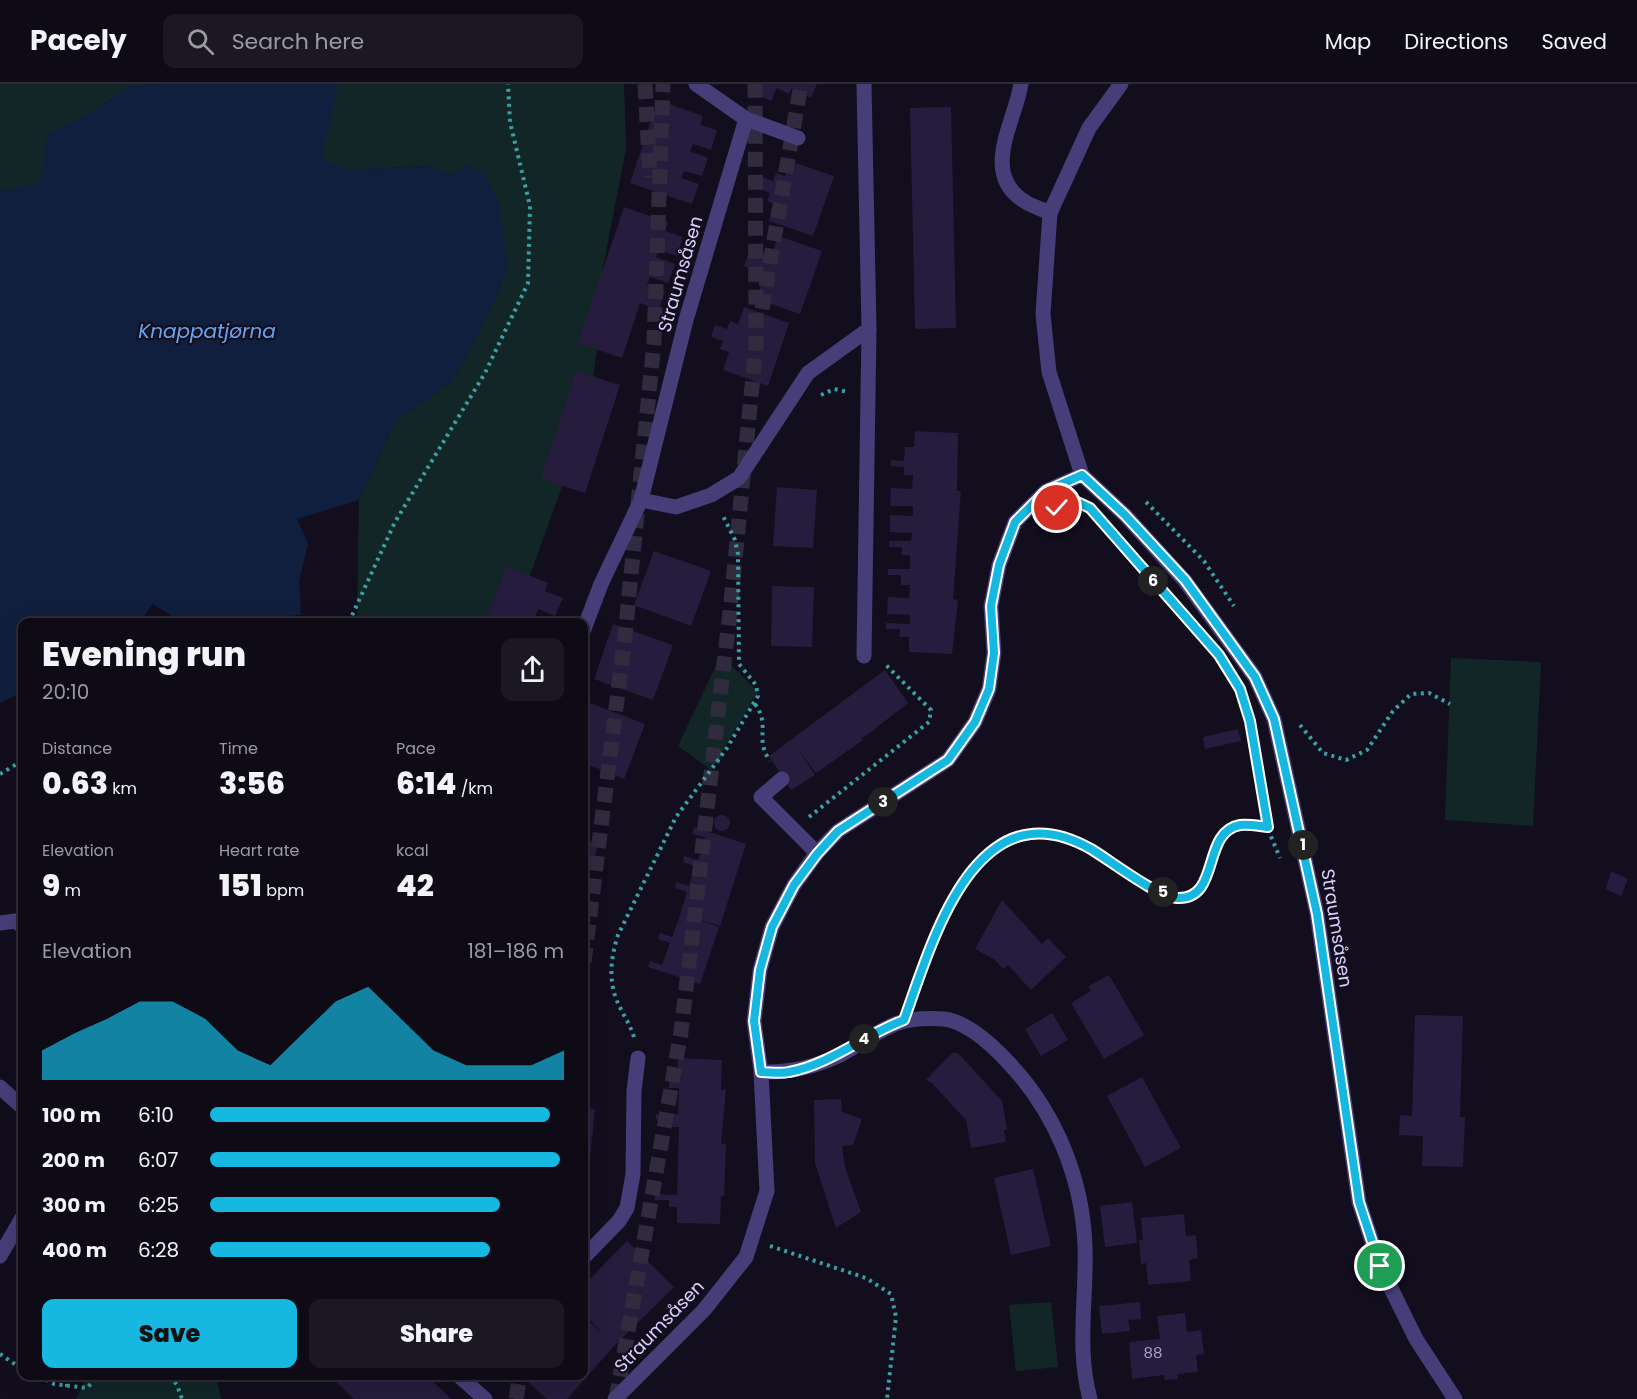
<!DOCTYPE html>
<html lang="en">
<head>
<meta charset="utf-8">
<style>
  :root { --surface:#0e0a16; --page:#1c1823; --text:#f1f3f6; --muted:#9b9aa1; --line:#2e2b35; --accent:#16b7e0 }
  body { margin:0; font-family:Poppins,sans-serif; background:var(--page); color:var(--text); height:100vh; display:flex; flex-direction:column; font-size:22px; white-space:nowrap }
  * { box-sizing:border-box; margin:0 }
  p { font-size:20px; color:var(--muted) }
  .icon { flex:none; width:33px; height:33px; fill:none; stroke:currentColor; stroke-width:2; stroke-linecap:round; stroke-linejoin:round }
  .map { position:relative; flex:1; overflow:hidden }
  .sheet { position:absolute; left:18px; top:534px; width:570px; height:762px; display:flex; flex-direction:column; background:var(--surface); border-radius:12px; box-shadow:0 6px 24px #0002,0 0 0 2px var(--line) }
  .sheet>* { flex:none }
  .pin { position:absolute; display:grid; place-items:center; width:51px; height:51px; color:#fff; margin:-26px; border:3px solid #fff; border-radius:50%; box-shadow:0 2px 6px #0007 }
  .km { position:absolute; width:30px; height:30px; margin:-15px; border-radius:50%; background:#222; color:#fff; font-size:16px; line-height:30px; text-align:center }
  .round { display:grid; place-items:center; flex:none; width:63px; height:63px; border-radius:12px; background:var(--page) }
  .head { display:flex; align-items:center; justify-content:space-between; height:102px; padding:0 24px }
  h1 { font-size:33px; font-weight:800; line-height:45px }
  .metrics { display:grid; grid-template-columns:repeat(3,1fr); gap:9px; height:102px; padding:6px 24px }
  .metrics div { display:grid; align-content:center }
  .metrics b { font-size:30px; font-weight:800 }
  .metrics small { font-size:16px; font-weight:400 }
  .metrics p { font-size:16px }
  .chart { height:168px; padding:12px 24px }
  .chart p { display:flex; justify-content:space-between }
  .chart svg { width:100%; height:108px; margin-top:6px; fill:var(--accent); opacity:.7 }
  .cta { display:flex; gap:12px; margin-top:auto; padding:12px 24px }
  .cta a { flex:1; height:69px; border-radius:12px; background:var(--accent); color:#111; font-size:24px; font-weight:800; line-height:69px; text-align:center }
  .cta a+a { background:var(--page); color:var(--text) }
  ul { padding:0 24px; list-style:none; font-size:20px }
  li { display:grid; grid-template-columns:96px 72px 1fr; align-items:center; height:45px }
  li i { height:15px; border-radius:8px; background:var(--accent) }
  header { display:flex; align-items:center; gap:36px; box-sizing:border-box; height:84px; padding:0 30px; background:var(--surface); border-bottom:2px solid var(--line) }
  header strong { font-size:28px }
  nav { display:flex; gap:33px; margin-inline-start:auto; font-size:21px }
  .search { width:420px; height:54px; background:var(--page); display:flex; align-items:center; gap:15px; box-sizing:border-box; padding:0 21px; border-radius:12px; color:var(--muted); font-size:22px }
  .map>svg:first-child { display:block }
  .green { fill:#122627 }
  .water { fill:#111f3e }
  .building { fill:#261c3d }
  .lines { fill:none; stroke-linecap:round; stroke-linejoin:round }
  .primary-tunnel { stroke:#302b3f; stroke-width:15; stroke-dasharray:15 8; stroke-linecap:butt }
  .path { stroke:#39a1a5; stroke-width:4; stroke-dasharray:3 4.5; stroke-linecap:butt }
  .service { stroke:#463e78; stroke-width:15 }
  .minor { stroke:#463e78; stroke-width:15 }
  .route-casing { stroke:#fff; stroke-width:12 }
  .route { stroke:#16b7e0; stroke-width:8 }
  .labels { text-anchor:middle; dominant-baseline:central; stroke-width:4.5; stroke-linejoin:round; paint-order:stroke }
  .number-label { font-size:15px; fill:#aca2cb }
  .street-label { font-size:18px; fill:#d9cffa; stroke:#120e1e }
  .water-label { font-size:20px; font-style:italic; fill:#68a3f0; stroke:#120e1e }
</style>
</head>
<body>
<header>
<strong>Pacely</strong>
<div class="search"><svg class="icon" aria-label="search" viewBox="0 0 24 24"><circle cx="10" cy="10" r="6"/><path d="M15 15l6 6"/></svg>Search here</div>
<nav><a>Map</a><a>Directions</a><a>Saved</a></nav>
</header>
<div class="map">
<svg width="1637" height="1315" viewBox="0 0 1637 1315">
  <rect width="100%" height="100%" fill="#120e1e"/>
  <g class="green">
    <path d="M0 0H161L129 3 91 29 39 99 8 106 0 105Z"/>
    <path d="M335 0H624L626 65 601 194V240L587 334 513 538H357L359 416 395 338 453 296 488 231 508 181 451 90 428 82 345 86 321 74 337 3Z"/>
    <path d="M721 571 758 608 711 686 678 662Z"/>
    <path d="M1451 574 1541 578 1533 742 1445 736Z"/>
    <path d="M1051 1218 1058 1283 1016 1287 1009 1221Z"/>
    <path d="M87 1292H216L221 1315H76Z"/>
  </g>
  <path class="water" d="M161 0H335L338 3 322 74 345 86 428 82 451 90 468 81 484 89 499 118 508 181 488 231 453 296 395 338 359 416 297 435 308 460 299 497 301 531 230 536 213 533C190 549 172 531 152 520L141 538H22V608L0 619V105L8 106 39 99 47 51 91 29 129 3Z"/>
  <g class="building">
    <path d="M761 0H817L811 14 792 4 789 10 777 4 771 17 756 10Z"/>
    <path d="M658 16 703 32 700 41 717 46 711 66 693 60 690 67 708 74 702 92 684 87 681 94 699 100 692 120 630 99Z"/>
    <path d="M951 23 956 244 915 245 910 24Z"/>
    <path d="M790 77 834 92 813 152 769 137 775 120 767 117 770 109 758 104 762 93 773 97 776 89 785 92Z"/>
    <path d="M624 123 668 138 665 147 683 153 677 172 659 166 656 173 675 180 668 199 650 193 647 201 665 206 659 226 640 219 622 274 578 259Z"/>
    <path d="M778 152 822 167 800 230 756 215 762 197 754 195 757 187 744 182 748 170 761 174 764 167 772 170Z"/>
    <path d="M744 223 789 239 768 302 723 286 729 268 720 265 723 257 711 253 715 241 727 245 730 237 738 240Z"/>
    <path d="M576 287 620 301 585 409 541 395Z"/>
    <path d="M915 347 958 349 957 407H961L953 515 958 516 952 570 909 568V553H899L900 545H886V539L910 540V531L887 530 888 513 909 514 910 501H901V491H888V485H910V471H902V463H889V457H911L912 449 890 448V431L913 432V422H890L891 404 912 405 913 391H904V383L891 382V376L904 377 905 363H914Z"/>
    <path d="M777 403 817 406 813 464 773 462Z"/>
    <path d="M654 467 711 487 691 542 634 521Z"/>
    <path d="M507 482 548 499 545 507 563 514 555 532 538 525 535 533 548 538H485Z"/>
    <path d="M772 502 814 503 812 563 771 562Z"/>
    <path d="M613 540 673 561 653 616 594 595Z"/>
    <path d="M885 586 908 619 863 654 858 649 863 656 816 689 799 667 815 691 791 706 769 672Z"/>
    <path d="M587 618 645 640 624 695 584 679V627Z"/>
    <path d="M1238 645 1241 657 1205 665 1203 653Z"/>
    <circle cx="722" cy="739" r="8"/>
    <path d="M694 743 746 760 720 842 695 835 719 843 700 900 648 883 650 877 662 881 670 859 658 855 660 849 672 853 680 831 687 808 675 804 676 798 689 802 695 782 683 778 684 772 698 776 705 753 692 750Z"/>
    <path d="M584 754 599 760 584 800Z"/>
    <path d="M1611 787 1628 795 1621 812 1606 805Z"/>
    <path d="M1002 816 1042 860 1048 854 1066 873 1031 906 1008 881 1003 885 994 875 975 865Z"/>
    <path d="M1109 891 1144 951 1104 975 1071 919 1091 907 1089 902Z"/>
    <path d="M1052 929 1068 956 1041 972 1025 945Z"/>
    <path d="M1415 931 1463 932 1460 1033H1465L1463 1083 1422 1082 1423 1052 1399 1051 1400 1031 1412 1032Z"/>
    <path d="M952 969H958L1002 1017 1007 1045 1004 1046 1006 1058 971 1064 966 1036 932 999 926 996Z"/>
    <path d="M678 974 722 976 721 1006 726 1005 721 1060H726L724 1112H721L720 1140 677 1139V1123H669V1116H655V1110L677 1111 679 1043H669V1035H656V1030H678L679 1004H669V989H678Z"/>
    <path d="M1142 993 1181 1064 1145 1083 1107 1012Z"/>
    <path d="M841 1015 842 1028 862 1035 853 1061 842 1062 845 1083 861 1128 836 1144 815 1079 814 1016Z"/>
    <path d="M584 1023 595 1025 589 1085H584Z"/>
    <path d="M1033 1085 1051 1162 1011 1171 994 1094Z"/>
    <path d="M1132 1118 1137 1159 1105 1163 1100 1122Z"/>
    <path d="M1184 1130 1186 1152 1196 1151 1198 1174 1189 1176 1191 1197 1148 1201 1146 1179 1141 1180 1139 1156H1143L1141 1134Z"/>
    <path d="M627 1157 674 1203 615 1261 567 1315H547L521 1292H584V1233L604 1251 584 1230V1201Z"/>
    <path d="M1140 1218 1141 1235 1128 1236 1130 1247 1102 1250 1099 1222Z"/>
    <path d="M1185 1229 1187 1248 1201 1246 1204 1270 1196 1271 1198 1288 1177 1290 1178 1295 1165 1296 1164 1291 1132 1295 1129 1258 1160 1255 1157 1232Z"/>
    <path d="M330 1292H427L451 1315H354Z"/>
  </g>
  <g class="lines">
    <g class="primary-tunnel">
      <path d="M645 0 650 93"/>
      <path d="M762 225 801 0"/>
      <path d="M584 878 625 552 654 258 663 0"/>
      <path d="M516 1315 520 1292"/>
      <path d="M616 1315 681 948 730 528 756 261 755 0"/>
    </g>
    <g class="path">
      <path d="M821 311 834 305 848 308"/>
      <path d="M1146 418 1204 477 1234 522"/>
      <path d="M349 538 395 438 485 289 528 199 530 122 510 38 508 0"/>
      <path d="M755 620C771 642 754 654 770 677"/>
      <path d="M1300 641 1323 669 1346 676 1367 666 1393 627 1411 610 1429 609 1450 620"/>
      <path d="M1251 642 1267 743 1280 774"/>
      <path d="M0 690 22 677"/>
      <path d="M809 733 929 638 931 626 884 579"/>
      <path d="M911 915C940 836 986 700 1094 768 1114 780 1155 813 1178 814 1221 816 1201 748 1240 741 1248 740 1259 742 1267 743"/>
      <path d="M634 953C630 940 622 929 617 917 608 895 611 873 618 851L676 733 727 664 758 612 756 601 739 580 738 470 735 456 722 430"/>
      <path d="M770 1162 866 1194 891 1210 896 1233 887 1315"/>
      <path d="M0 1270 22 1285"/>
      <path d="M39 1292 54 1300 87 1304 98 1292"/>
      <path d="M170 1292 177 1301 182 1315"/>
      <path d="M67 1303V1292"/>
    </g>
    <g class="service">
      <path d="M696 0 746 35 798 54"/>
      <path d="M1050 129 1089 44 1121 0"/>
      <path d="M782 695 761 713 817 769"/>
      <path d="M0 839 15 837 22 842"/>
    </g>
    <g class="minor">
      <path d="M1021 0C1015 38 980 89 1024 117 1031 122 1042 125 1050 129L1043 230 1049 288 1082 391"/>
      <path d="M641 416 686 236 746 35"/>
      <path d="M584 545 601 500 641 416 676 423 711 411 739 394 808 289 869 245 864 0"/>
      <path d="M864 572 869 245"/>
      <path d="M761 988C788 989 815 983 840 971 882 949 890 931 944 935 968 938 992 961 1007 977 1055 1027 1082 1093 1085 1161 1087 1213 1076 1264 1090 1315"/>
      <path d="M0 1003 22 1023"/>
      <path d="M0 1172 22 1134"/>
      <path d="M584 1173 619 1137 627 1124 633 1090 634 1007 638 974"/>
      <path d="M459 1292 485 1315"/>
      <path d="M615 1315 704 1226 746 1173 767 1107 761 988 754 937 760 886 772 843 794 801 817 769 838 747 948 676 975 638 989 605 994 569 991 522 999 481 1015 438 1046 407 1082 391 1125 431 1185 497 1255 593 1274 635 1317 830 1359 1118 1380 1182 1416 1255 1455 1315"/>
    </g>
  </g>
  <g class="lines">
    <g class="route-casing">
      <path id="route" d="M1057 424 1075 417 1090 424 1219 571 1240 605 1250 637 1268 743C1259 742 1248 740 1240 741 1201 748 1221 815 1178 814 1157 813 1111 777 1091 765 976 700 933 855 904 936 864 951 831 980 789 988 780 990 770 988 761 988L754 937 760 886 772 843 794 801 817 770 838 747 948 676 975 638 989 605 994 569 991 522 999 481 1015 438 1046 407 1082 391 1125 431 1185 496 1255 593 1274 635 1317 830 1359 1118 1380 1182"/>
    </g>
    <use href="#route" class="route"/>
  </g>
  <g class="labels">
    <g class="number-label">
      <text x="1153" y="1268">88</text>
    </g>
    <g class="street-label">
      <text transform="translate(680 190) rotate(-74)">Straumsåsen</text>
      <text transform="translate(1337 844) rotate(81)">Straumsåsen</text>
      <text transform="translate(659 1242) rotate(-46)">Straumsåsen</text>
    </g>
    <g class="water-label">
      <text x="207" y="247">Knappatjørna</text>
    </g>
  </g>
</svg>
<div class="pin" style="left:1380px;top:1182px;background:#1e9e55"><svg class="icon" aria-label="arrive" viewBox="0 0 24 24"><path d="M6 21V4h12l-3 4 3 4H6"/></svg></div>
<div class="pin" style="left:1057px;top:424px;background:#d93025"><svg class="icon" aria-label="check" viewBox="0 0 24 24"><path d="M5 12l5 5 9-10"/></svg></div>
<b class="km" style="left:1303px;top:761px">1</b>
<b class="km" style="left:883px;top:718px">3</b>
<b class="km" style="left:864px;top:955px">4</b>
<b class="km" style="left:1163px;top:808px">5</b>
<b class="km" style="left:1153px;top:497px">6</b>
<section class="sheet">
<div class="head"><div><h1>Evening run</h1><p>20:10</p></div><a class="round"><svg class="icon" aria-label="share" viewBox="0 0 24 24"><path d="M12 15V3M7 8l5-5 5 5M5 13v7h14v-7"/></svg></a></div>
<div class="metrics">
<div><p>Distance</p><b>0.63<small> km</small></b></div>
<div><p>Time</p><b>3:56</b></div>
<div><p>Pace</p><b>6:14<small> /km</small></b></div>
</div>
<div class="metrics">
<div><p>Elevation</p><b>9<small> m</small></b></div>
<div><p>Heart rate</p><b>151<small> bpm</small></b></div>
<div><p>kcal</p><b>42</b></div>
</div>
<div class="chart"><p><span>Elevation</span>181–186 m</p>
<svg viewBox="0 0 160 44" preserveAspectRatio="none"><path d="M0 44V32L10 25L20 19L30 12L40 12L50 19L60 32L70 38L80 25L90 12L100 6L110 19L120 32L130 38L140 38L150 38L160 32V44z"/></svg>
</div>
<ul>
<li><b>100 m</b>6:10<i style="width:96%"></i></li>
<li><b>200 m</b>6:07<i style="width:99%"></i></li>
<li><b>300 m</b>6:25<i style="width:82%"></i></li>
<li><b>400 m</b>6:28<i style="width:79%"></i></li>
</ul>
<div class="cta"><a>Save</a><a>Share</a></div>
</section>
</div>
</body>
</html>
